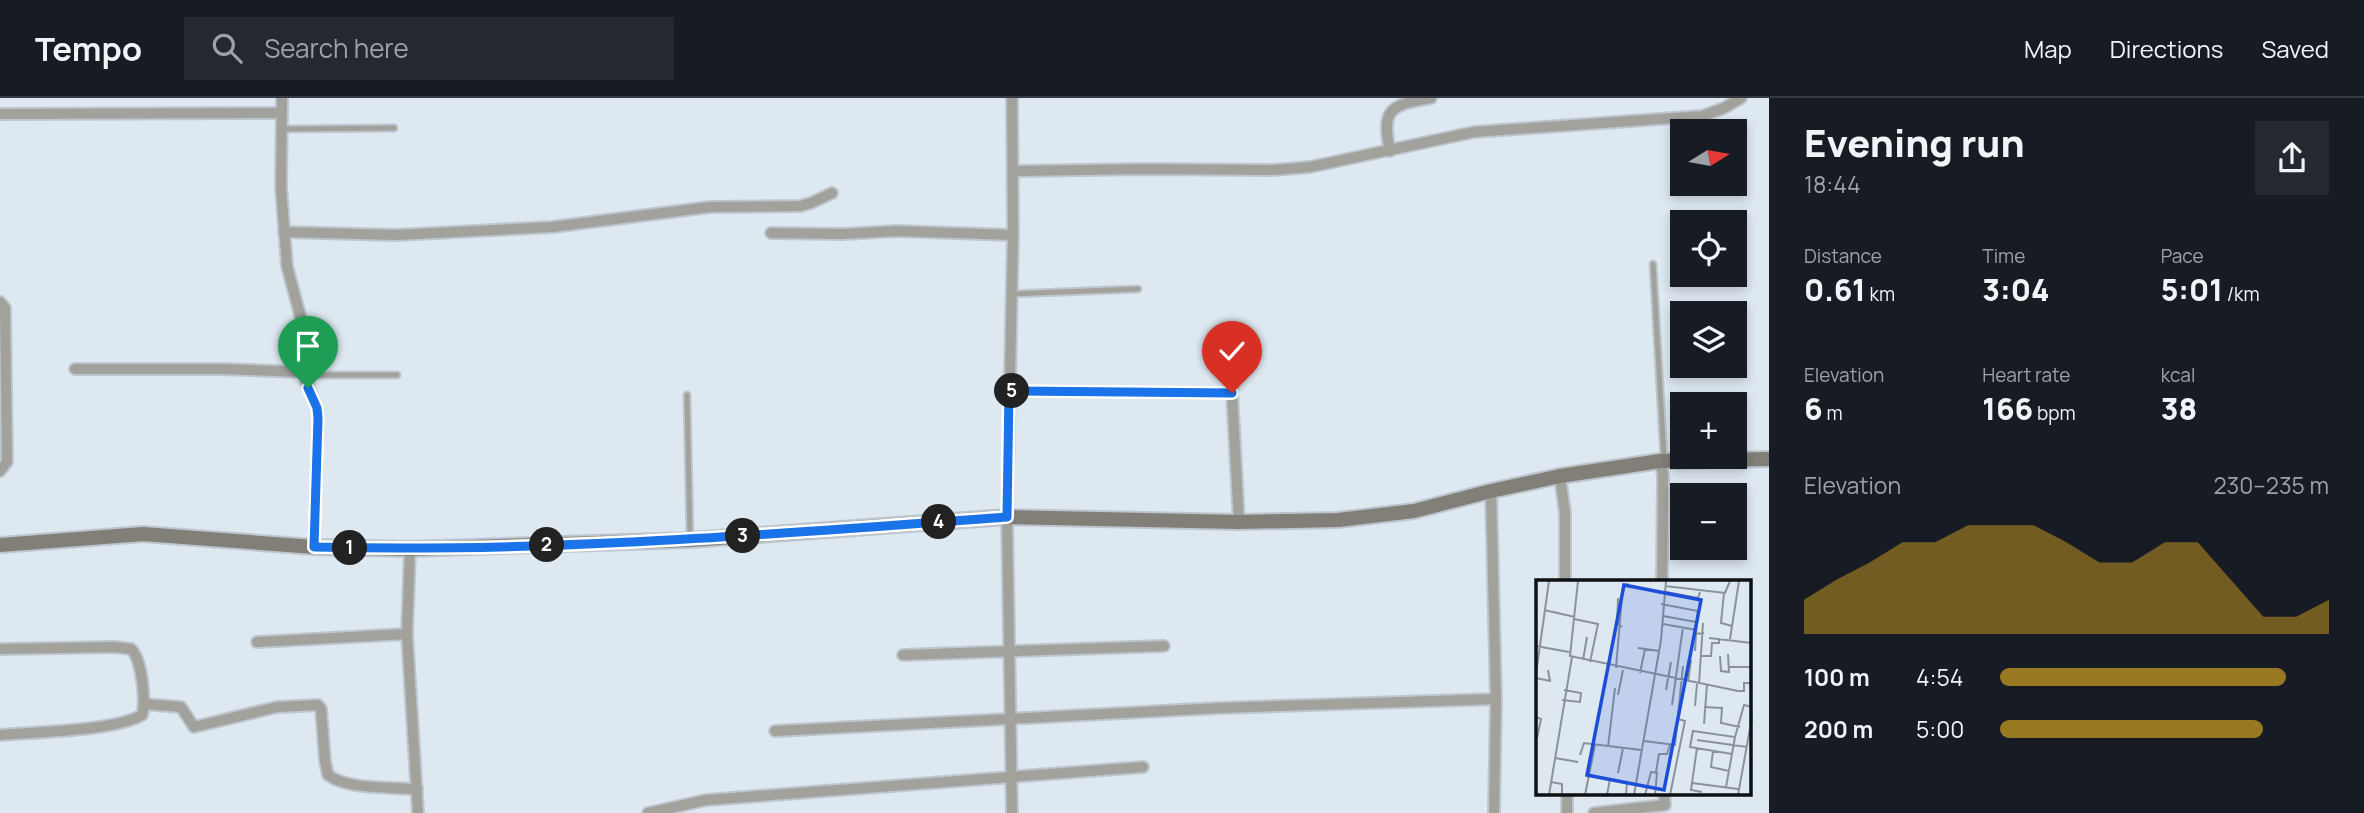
<!DOCTYPE html>
<html lang="en">
<head>
<meta charset="utf-8">
<style>
  :root { --surface:#171b24; --page:#242831; --text:#f1f3f6; --muted:#9ea1a6; --line:#363941; --accent:#997822 }
  body { margin:0; font-family:Manrope,sans-serif; background:var(--page); color:var(--text); height:100vh; display:flex; flex-direction:column; font-size:26px; white-space:nowrap }
  * { box-sizing:border-box; margin:0 }
  p { font-size:23px; color:var(--muted) }
  .icon { flex:none; width:38px; height:38px; fill:none; stroke:currentColor; stroke-width:2; stroke-linecap:round; stroke-linejoin:round }
  .map { position:relative; flex:1; overflow:hidden }
  .panel { display:flex; flex-direction:column; background:var(--surface); width:595px }
  .panel>* { flex:none }
  .needle { width:46px; rotate:79deg }
  .buttons { position:absolute; left:1670px; top:21px; display:grid; gap:14px }
  .buttons a { display:grid; place-items:center; width:77px; height:77px; border-radius:0px; background:var(--surface); box-shadow:0 4px 10px #0003; font-size:35px }
  .pin { position:absolute; display:grid; place-items:center; width:60px; height:60px; color:#fff; margin:-72px -30px; border-radius:50% 50% 50% 0; rotate:-45deg; box-shadow:0 0 7px #0007 }
  .pin .icon { rotate:45deg }
  .km { position:absolute; width:35px; height:35px; margin:-18px; border-radius:50%; background:#222; color:#fff; font-size:19px; line-height:35px; text-align:center }
  .round { display:grid; place-items:center; flex:none; width:74px; height:74px; border-radius:0px; background:var(--page) }
  .head { display:flex; align-items:center; justify-content:space-between; height:119px; padding:0 35px }
  h1 { font-size:38px; font-weight:800; line-height:52px }
  .figures { display:grid; grid-template-columns:repeat(3,1fr); gap:10px; height:119px; padding:7px 35px }
  .figures div { display:grid; align-content:center }
  .figures b { font-size:30px; font-weight:800 }
  .figures small { font-size:19px; font-weight:400 }
  .figures p { font-size:19px }
  .chart { height:196px; padding:14px 35px }
  .chart p { display:flex; justify-content:space-between }
  .chart svg { width:100%; height:126px; margin-top:7px; fill:var(--accent); opacity:.7 }
  ul { padding:0 35px; list-style:none; font-size:23px }
  li { display:grid; grid-template-columns:112px 84px 1fr; align-items:center; height:52px }
  li i { height:18px; border-radius:9px; background:var(--accent) }
  header { display:flex; align-items:center; gap:42px; box-sizing:border-box; height:98px; padding:0 35px; background:var(--surface); border-bottom:2px solid var(--line) }
  header strong { font-size:33px }
  nav { display:flex; gap:38px; margin-inline-start:auto; font-size:24px }
  .search { width:490px; height:63px; background:var(--page); display:flex; align-items:center; gap:18px; box-sizing:border-box; padding:0 24px; border-radius:0px; color:var(--muted); font-size:26px }
  main { display:flex; flex:1; min-height:0 }
  .map>svg:first-child { display:block }
  .lines { fill:none; stroke-linecap:round; stroke-linejoin:round }
  .lane-casing { stroke:#bdc6ce; stroke-width:9 }
  .street-casing { stroke:#bdc6ce; stroke-width:14 }
  .secondary-casing { stroke:#bdc6ce; stroke-width:18 }
  .lane { stroke:#a3a19c; stroke-width:5 }
  .street { stroke:#a3a19c; stroke-width:10 }
  .secondary { stroke:#827f78; stroke-width:14 }
  .route-casing { stroke:#fff; stroke-width:14 }
  .route { stroke:#1a73e8; stroke-width:9 }
  .inset-road { fill:none; stroke:#8b9299; stroke-width:2 }
  .view { fill:#1d4ed8; fill-opacity:0.15; stroke:#1d4ed8; stroke-width:3.5 }
  .inset-edge { fill:none; stroke:#0e1114; stroke-width:3.5 }
</style>
</head>
<body>
<header>
<strong>Tempo</strong>
<div class="search"><svg class="icon" aria-label="search" viewBox="0 0 24 24"><circle cx="10" cy="10" r="6"/><path d="M15 15l6 6"/></svg>Search here</div>
<nav><a>Map</a><a>Directions</a><a>Saved</a></nav>
</header>
<main>
<div class="map">
<svg width="1769" height="715" viewBox="0 0 1769 715">
  <rect width="100%" height="100%" fill="#dee8f1"/>
  <g class="lines">
    <g class="lane-casing">
      <g id="lane">
        <path d="M282 31 394 30"/>
        <path d="M1653 166 1664 362"/>
        <path d="M1012 196 1138 191"/>
        <path d="M305 277H397"/>
        <path d="M687 297 690 441"/>
      </g>
    </g>
    <g class="street-casing">
      <g id="street">
        <path d="M282 0 281 89 287 168 303 228 306 283 317 310 318 320 314 449"/>
        <path d="M0 16 282 15"/>
        <path d="M1390 53C1381 11 1390 7 1431 0"/>
        <path d="M1013 73 1145 71 1273 72 1310 69 1474 34 1702 18 1724 10 1741 0"/>
        <path d="M284 134 396 137 552 129 710 109 800 108 811 105 832 95"/>
        <path d="M771 135 843 136 896 133 1013 137"/>
        <path d="M0 204 5 210 7 364 0 373"/>
        <path d="M1232 235V295L1239 424"/>
        <path d="M75 271H222L304 274"/>
        <path d="M1009 293 1232 295"/>
        <path d="M1660 363 1663 377 1662 484"/>
        <path d="M1560 378 1565 415V484"/>
        <path d="M1491 393 1496 601 1494 715"/>
        <path d="M410 451 407 536 418 715"/>
        <path d="M257 544 407 536"/>
        <path d="M0 551 115 549 131 551C142 561 146 604 142 617 115 633 34 634 0 637"/>
        <path d="M903 557 1164 548"/>
        <path d="M144 606 181 609 194 629 277 609 318 607 321 611 325 663 328 677C348 692 392 689 417 691"/>
        <path d="M775 633 1220 610 1496 601"/>
        <path d="M1567 696V715"/>
        <path d="M648 715 706 702 1143 669"/>
        <path d="M1012 715 1007 419 1013 137 1012 0"/>
        <path d="M1594 715 1665 707 1664 696"/>
      </g>
    </g>
    <g class="secondary-casing">
      <path id="secondary" d="M0 447 143 436 314 449 410 451 690 442 1007 419 1239 424 1338 422 1414 413 1491 393 1560 378 1660 363 1769 361"/>
    </g>
    <use href="#lane" class="lane"/>
    <use href="#street" class="street"/>
    <use href="#secondary" class="secondary"/>
  </g>
  <g class="lines">
    <g class="route-casing">
      <path id="route" d="M308 290 317 310 318 320 314 449C545 455 777 436 1007 419L1009 293 1232 295"/>
    </g>
    <use href="#route" class="route"/>
  </g>
  <g transform="translate(1536 482)">
    <rect width="215" height="215" fill="#dee8f1"/>
    <path class="inset-road" d="M42 1 34 76 202 111H208V103H216M129 6 189 13 194 1M130 12 162 18 164 12M188 13 185 43 196 46M82 18 81 43 86 47M125 24 162 31 160 54M8 30 39 37M127 36 160 42M38 39 62 44 54 82M127 44 161 50M173 58 216 63M194 59 203 1M0 66 33 72M102 68 123 71M159 71 160 54 168 53M166 76H175L176 63H183V58M184 76 185 91 193 92 192 74M47 80 51 57M193 87H216M80 88 87 5 93 4M104 93 109 69M0 94 13 1M0 98 14 101 12 90M152 102 155 80M163 104 167 43M130 110 135 82M82 115 87 90M26 120 44 122 45 113 28 110M136 125 147 47M159 126 161 104M168 127 186 128 185 143 204 147M0 137 5 139 1 158M168 144 171 105M157 151 199 157 196 174 154 167ZM199 157 208 125 216 127M161 160 211 167M108 161 139 165 147 86M72 167 79 108M161 168 155 210 166 212M177 171 175 187 193 191M44 175 48 163 105 170M19 178 42 182M120 192 123 174H131L134 165M82 193 87 168M15 202 26 204V215M156 203 202 209M190 207 196 174M13 215 36 77M49 215 59 165M71 215 74 199 91 203 90 215M98 215 125 60 130 1M109 215 115 192 121 193 119 215M134 215 149 141 142 139M202 215 216 137"/>
    <path class="view" d="M88 5 165 20 128 210 51 195Z"/>
    <rect width="215" height="215" class="inset-edge"/>
  </g>
</svg>
<div class="buttons">
<a><svg class="needle" viewBox="-14 -14 28 28"><path d="M0-13l5 13h-10z" fill="#e53935"/><path d="M0 13l5-13h-10z" fill="#9ea1a6"/></svg></a>
<a><svg class="icon" aria-label="locate" viewBox="0 0 24 24"><circle cx="12" cy="12" r="6"/><path d="M12 2v4M12 18v4M2 12h4M18 12h4"/></svg></a>
<a><svg class="icon" aria-label="layers" viewBox="0 0 24 24"><path d="M12 4l9 5-9 5-9-5zM3 14l9 5 9-5"/></svg></a>
<a>+</a>
<a>−</a>
</div>
<div class="pin" style="left:308px;top:290px;background:#1e9e55"><svg class="icon" aria-label="arrive" viewBox="0 0 24 24"><path d="M6 21V4h12l-3 4 3 4H6"/></svg></div>
<div class="pin" style="left:1232px;top:295px;background:#d93025"><svg class="icon" aria-label="check" viewBox="0 0 24 24"><path d="M5 12l5 5 9-10"/></svg></div>
<b class="km" style="left:350px;top:450px">1</b>
<b class="km" style="left:547px;top:447px">2</b>
<b class="km" style="left:743px;top:438px">3</b>
<b class="km" style="left:939px;top:424px">4</b>
<b class="km" style="left:1012px;top:293px">5</b>
</div>
<section class="panel">
<div class="head"><div><h1>Evening run</h1><p>18:44</p></div><a class="round"><svg class="icon" aria-label="share" viewBox="0 0 24 24"><path d="M12 15V3M7 8l5-5 5 5M5 13v7h14v-7"/></svg></a></div>
<div class="figures">
<div><p>Distance</p><b>0.61<small> km</small></b></div>
<div><p>Time</p><b>3:04</b></div>
<div><p>Pace</p><b>5:01<small> /km</small></b></div>
</div>
<div class="figures">
<div><p>Elevation</p><b>6<small> m</small></b></div>
<div><p>Heart rate</p><b>166<small> bpm</small></b></div>
<div><p>kcal</p><b>38</b></div>
</div>
<div class="chart"><p><span>Elevation</span>230–235 m</p>
<svg viewBox="0 0 160 44" preserveAspectRatio="none"><path d="M0 44V32L10 25L20 19L30 12L40 12L50 6L60 6L70 6L80 12L90 19L100 19L110 12L120 12L130 25L140 38L150 38L160 32V44z"/></svg>
</div>
<ul>
<li><b>100 m</b>4:54<i style="width:87%"></i></li>
<li><b>200 m</b>5:00<i style="width:80%"></i></li>
</ul>
</section>
</main>
</body>
</html>
